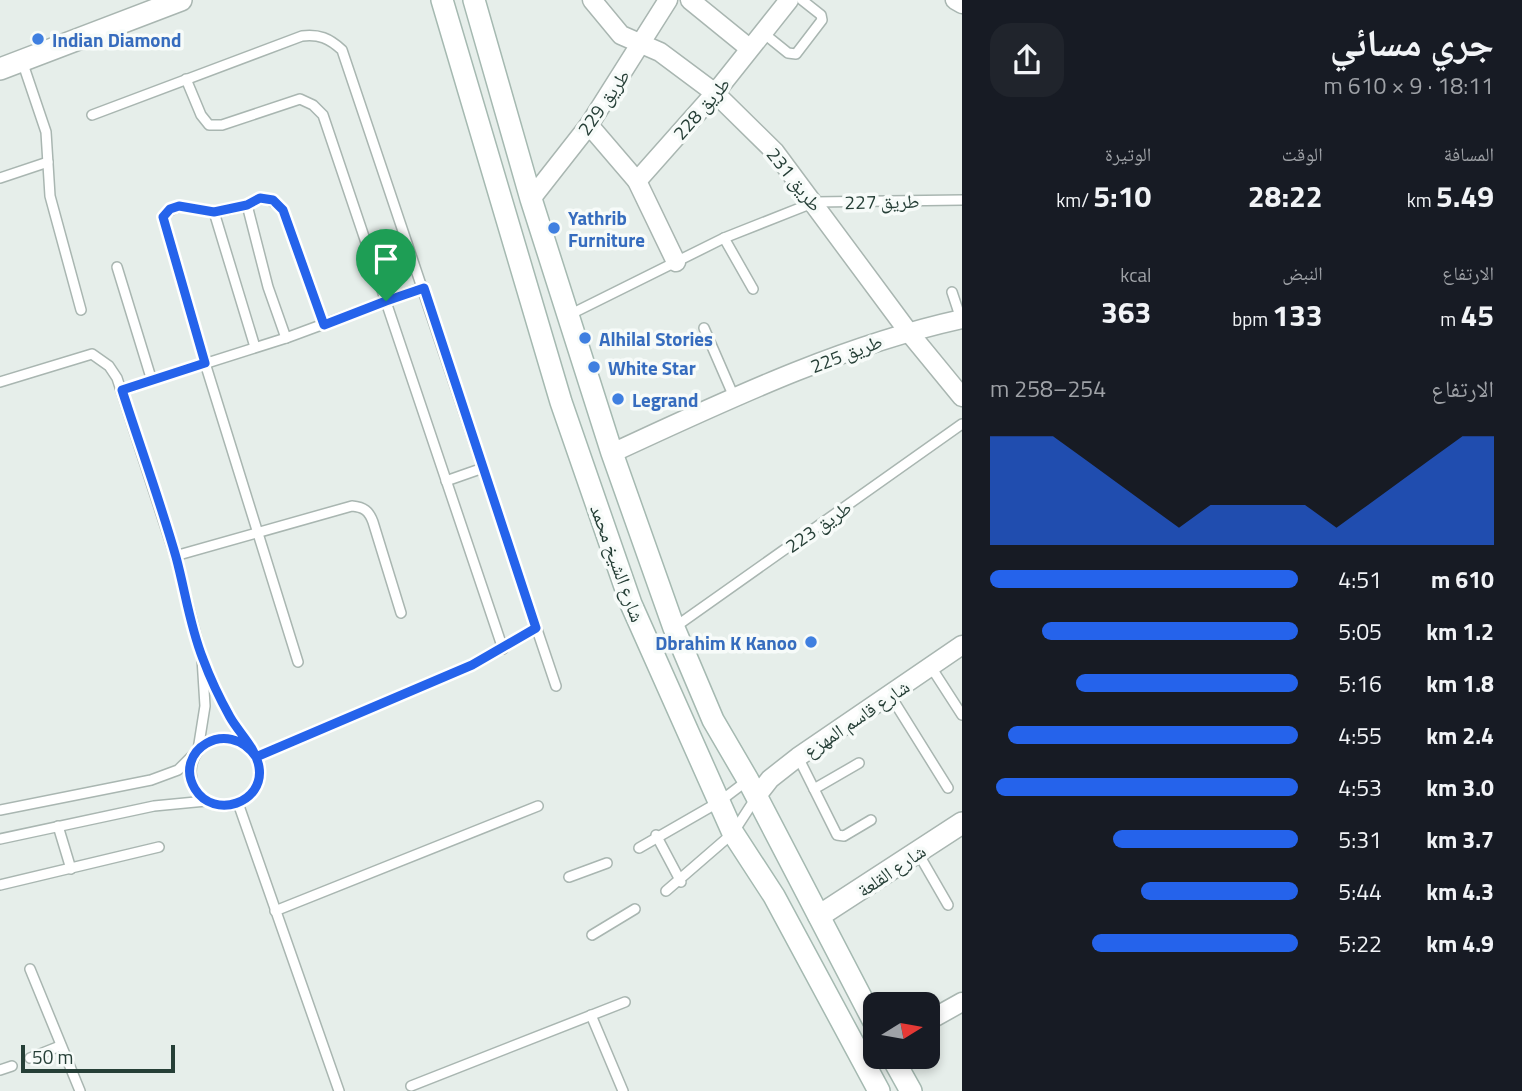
<!DOCTYPE html>
<html lang="ar">
<head>
<meta charset="utf-8">
<style>
  :root { --surface:#171b24; --page:#20242c; --text:#f1f3f6; --muted:#9ea1a6; --accent:#2563eb }
  body { margin:0; font-family:"Titillium Web","Noto Naskh Arabic",sans-serif; background:var(--page); color:var(--text); direction:rtl; height:100vh; display:flex; flex-direction:column; font-size:26px; white-space:nowrap }
  * { box-sizing:border-box; margin:0 }
  p { font-size:23px; color:var(--muted) }
  .icon { flex:none; width:38px; height:38px; fill:none; stroke:currentColor; stroke-width:2; stroke-linecap:round; stroke-linejoin:round }
  .map { position:relative; flex:1; overflow:hidden; direction:ltr }
  .panel { display:flex; flex-direction:column; background:var(--surface); width:560px }
  .panel>* { flex:none }
  .needle { width:46px; rotate:79deg }
  .buttons { position:absolute; left:863px; top:992px; display:grid; gap:14px }
  .buttons a { display:grid; place-items:center; width:77px; height:77px; border-radius:14px; background:var(--surface); box-shadow:0 4px 10px #0003; font-size:35px }
  .scale { position:absolute; left:21px; bottom:18px; width:154px; box-sizing:border-box; padding-left:7px; border:4px solid #263f37; border-top:0; font-size:19px; line-height:24px; white-space:nowrap; color:#263f37; -webkit-text-stroke:5px #f7fbf9; paint-order:stroke }
  .pin { position:absolute; display:grid; place-items:center; width:60px; height:60px; color:#fff; margin:-72px -30px; border-radius:50% 50% 50% 0; rotate:-45deg; box-shadow:0 0 7px #0007 }
  .pin .icon { rotate:45deg }
  .round { display:grid; place-items:center; flex:none; width:74px; height:74px; border-radius:21px; background:var(--page) }
  .head { display:flex; align-items:center; justify-content:space-between; height:119px; padding:0 28px }
  h1 { font-size:38px; font-weight:700; line-height:52px }
  .figures { display:grid; grid-template-columns:repeat(3,1fr); gap:10px; height:119px; padding:7px 28px }
  .figures div { display:grid; align-content:center }
  .figures b { font-size:30px; font-weight:700 }
  .figures small { font-size:19px; font-weight:400 }
  .figures p { font-size:19px }
  .chart { height:196px; padding:14px 28px }
  .chart p { display:flex; justify-content:space-between }
  .chart svg { width:100%; height:126px; margin-top:7px; fill:var(--accent); opacity:.7 }
  ul { padding:0 28px; list-style:none; font-size:23px }
  li { display:grid; grid-template-columns:112px 84px 1fr; align-items:center; height:52px }
  li i { height:18px; border-radius:9px; background:var(--accent) }
  main { display:flex; flex:1; min-height:0 }
  .map>svg:first-child { display:block }
  .lines { fill:none; stroke-linecap:round; stroke-linejoin:round }
  .service-casing { stroke:#a9b6b1; stroke-width:12 }
  .minor-casing { stroke:#a9b6b1; stroke-width:21 }
  .tertiary-casing { stroke:#a9b6b1; stroke-width:24 }
  .secondary-casing { stroke:#a5b9b1; stroke-width:24 }
  .service { stroke:#fff; stroke-width:9 }
  .minor { stroke:#fff; stroke-width:18 }
  .tertiary { stroke:#fff; stroke-width:21 }
  .secondary { stroke:#fff; stroke-width:21 }
  .route-casing { stroke:#fff; stroke-width:14 }
  .route { stroke:#2563eb; stroke-width:9 }
  .shop-dot { fill:#3f7fe0; stroke:#f7fbf9; stroke-width:2.5 }
  .labels { text-anchor:middle; dominant-baseline:central; stroke-width:7; stroke-linejoin:round; paint-order:stroke }
  .shop-label { font-size:19px; font-weight:bold; fill:#366cbe; stroke:#f7fbf9; text-anchor:start }
  .street-label { font-size:19px; fill:#263f37; stroke:#f7fbf9 }
</style>
</head>
<body>
<main>
<section class="panel">
<div class="head"><div><h1>جري مسائي</h1><p>18:11 · 9 × 610 m</p></div><a class="round"><svg class="icon" aria-label="share" viewBox="0 0 24 24"><path d="M12 15V3M7 8l5-5 5 5M5 13v7h14v-7"/></svg></a></div>
<div class="figures">
<div><p>المسافة</p><b>5.49<small> km</small></b></div>
<div><p>الوقت</p><b>28:22</b></div>
<div><p>الوتيرة</p><b>5:10<small> /km</small></b></div>
</div>
<div class="figures">
<div><p>الارتفاع</p><b>45<small> m</small></b></div>
<div><p>النبض</p><b>133<small> bpm</small></b></div>
<div><p>kcal</p><b>363</b></div>
</div>
<div class="chart"><p><span>الارتفاع</span>254–258 m</p>
<svg viewBox="0 0 160 44" preserveAspectRatio="none"><path d="M0 44V6L10 6L20 6L30 14L40 22L50 30L60 38L70 30L80 30L90 30L100 30L110 38L120 30L130 22L140 14L150 6L160 6V44z"/></svg>
</div>
<ul>
<li><b>610 m</b>4:51<i style="width:100%"></i></li>
<li><b>1.2 km</b>5:05<i style="width:83%"></i></li>
<li><b>1.8 km</b>5:16<i style="width:72%"></i></li>
<li><b>2.4 km</b>4:55<i style="width:94%"></i></li>
<li><b>3.0 km</b>4:53<i style="width:98%"></i></li>
<li><b>3.7 km</b>5:31<i style="width:60%"></i></li>
<li><b>4.3 km</b>5:44<i style="width:51%"></i></li>
<li><b>4.9 km</b>5:22<i style="width:67%"></i></li>
</ul>
</section>
<div class="map">
<svg width="962" height="1091" viewBox="0 0 962 1091">
  <rect width="100%" height="100%" fill="#e6eeea"/>
  <g class="lines">
    <g class="service-casing">
      <g id="service">
        <path d="M762 32 788 53 796 54 822 20 821 15 802 0"/>
        <path d="M22 61 46 132 50 196 81 310"/>
        <path d="M186 79 201 115 209 125H222L300 99 313 105 323 115 503 649"/>
        <path d="M92 115 302 36C319 34 329 38 342 50L556 686"/>
        <path d="M0 178 48 162"/>
        <path d="M247 205C236 207 222 213 212 211 193 209 177 200 163 217L205 363 298 662"/>
        <path d="M214 212 255 347"/>
        <path d="M724 238 753 289"/>
        <path d="M117 267 152 381"/>
        <path d="M952 292 961 319"/>
        <path d="M569 315 724 238 815 202 962 200"/>
        <path d="M704 328 734 397"/>
        <path d="M286 338 268 287 247 205C262 196 270 197 283 210L324 325"/>
        <path d="M0 382 92 354 109 366 117 378 175 556 202 658 205 706 198 750 178 770 151 780 0 810"/>
        <path d="M122 390 286 338 424 287"/>
        <path d="M446 481 483 468"/>
        <path d="M175 556 352 506C364 507 369 511 373 522L401 613"/>
        <path d="M675 627 962 424"/>
        <path d="M205 664 229 716 256 757 472 665 536 628"/>
        <path d="M931 667 962 715"/>
        <path d="M890 695 948 788"/>
        <circle cx="225" cy="772" r="34"/>
        <path d="M798 757 837 835 844 836 871 820"/>
        <path d="M814 789 859 763"/>
        <path d="M238 803 339 1091"/>
        <path d="M58 826 71 869"/>
        <path d="M656 835 681 882"/>
        <path d="M0 839 154 806 206 801"/>
        <path d="M639 848 719 802 748 780"/>
        <path d="M918 853 948 905"/>
        <path d="M569 877 607 863"/>
        <path d="M0 885 159 847"/>
        <path d="M666 891 733 833 755 799"/>
        <path d="M275 911 538 806"/>
        <path d="M592 935 635 909"/>
        <path d="M30 969 80 1091"/>
        <path d="M591 1015 623 1091"/>
        <path d="M30 1058 60 1046"/>
        <path d="M0 1070 12 1066"/>
        <path d="M411 1086 625 1002"/>
      </g>
    </g>
    <g class="minor-casing">
      <g id="minor">
        <path d="M592 0 621 35 660 52 715 93 775 152 907 330 962 397"/>
        <path d="M690 0 749 48"/>
        <path d="M955 0 962 4"/>
        <path d="M589 125 637 181 676 262"/>
        <path d="M637 181 715 93 789 0"/>
        <path d="M531 199 589 125 668 0"/>
        <path d="M612 453C725 401 839 346 962 319"/>
        <path d="M756 797 770 779 798 757 962 645"/>
        <path d="M928 1021 962 1002"/>
      </g>
    </g>
    <g class="tertiary-casing">
      <g id="tertiary">
        <path d="M0 69 181 0"/>
        <path d="M819 916 962 823"/>
      </g>
    </g>
    <g class="secondary-casing">
      <g id="secondary">
        <path d="M442 0 561 402 631 604 733 833 774 896 879 1091"/>
        <path d="M474 0 531 199 612 453 674 628 713 720 748 780 875 1024"/>
        <path d="M892 1057 911 1091"/>
      </g>
    </g>
    <use href="#service" class="service"/>
    <use href="#minor" class="minor"/>
    <use href="#tertiary" class="tertiary"/>
    <use href="#secondary" class="secondary"/>
  </g>
  <g class="lines">
    <g class="route-casing">
      <path id="route" d="M386 301 324 325 283 210 273 200 260 198 247 205 214 212 179 206 170 209 163 217 205 363 122 390C140 446 160 501 176 557 185 590 190 627 203 659 210 678 220 699 230 717 239 733 256 748 259 767 265 803 214 820 195 789 172 751 228 716 256 757L472 665 536 628 424 288 386 301"/>
    </g>
    <use href="#route" class="route"/>
  </g>
  <g class="shop-dot">
    <circle cx="38" cy="39" r="7"/>
    <circle cx="554" cy="228" r="7"/>
    <circle cx="585" cy="338" r="7"/>
    <circle cx="594" cy="367" r="7"/>
    <circle cx="618" cy="399" r="7"/>
    <circle cx="811" cy="642" r="7"/>
  </g>
  <g class="labels">
    <g class="shop-label">
      <text x="52" y="39">Indian Diamond</text>
      <text x="568" y="217">Yathrib<tspan x="568" dy="22">Furniture</tspan></text>
      <text x="599" y="338">Alhilal Stories</text>
      <text x="608" y="367">White Star</text>
      <text x="632" y="399">Legrand</text>
      <text x="797" y="642" text-anchor="end">Dbrahim K Kanoo</text>
    </g>
    <g class="street-label">
      <text transform="translate(603 102) rotate(-55)">طريق 229</text>
      <text transform="translate(701 108) rotate(-49)">طريق 228</text>
      <text transform="translate(795 179) rotate(51)">طريق 231</text>
      <text transform="translate(882 201) rotate(-1)">طريق 227</text>
      <text transform="translate(846 353) rotate(-21)">طريق 225</text>
      <text transform="translate(818 526) rotate(-35)">طريق 223</text>
      <text transform="translate(618 563) rotate(70)">شارع الشيخ محمد</text>
      <text transform="translate(856 718) rotate(-34)">شارع قاسم المهزع</text>
      <text transform="translate(891 870) rotate(-34)">شارع القلعة</text>
    </g>
  </g>
</svg>
<div class="buttons">
<a><svg class="needle" viewBox="-14 -14 28 28"><path d="M0-13l5 13h-10z" fill="#e53935"/><path d="M0 13l5-13h-10z" fill="#9ea1a6"/></svg></a>
</div>
<div class="scale">50 m</div>
<div class="pin" style="left:386px;top:301px;background:#1e9e55"><svg class="icon" aria-label="arrive" viewBox="0 0 24 24"><path d="M6 21V4h12l-3 4 3 4H6"/></svg></div>
</div>
</main>
</body>
</html>
